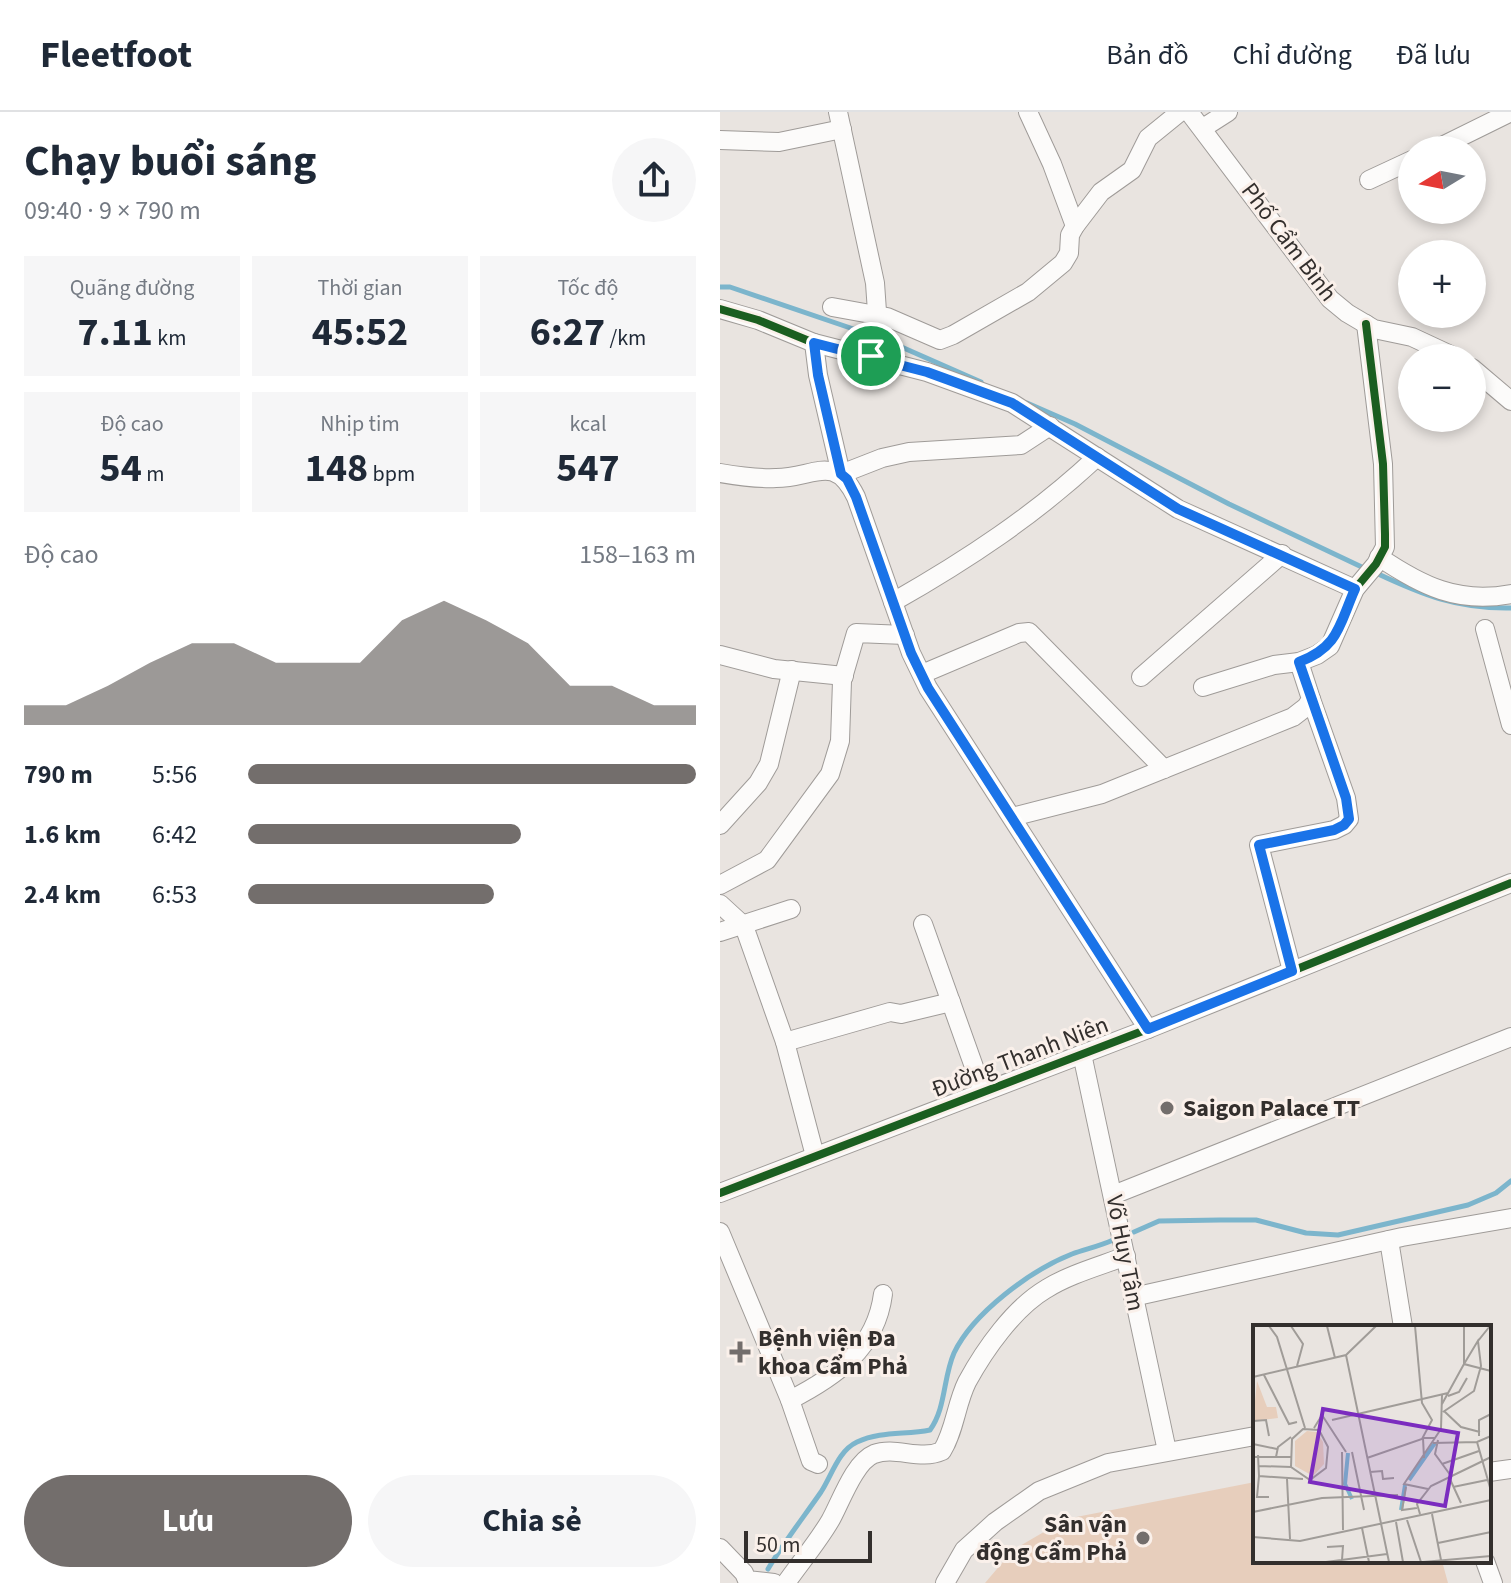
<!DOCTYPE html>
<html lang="vi">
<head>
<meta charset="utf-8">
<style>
  :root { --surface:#fff; --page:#f6f6f7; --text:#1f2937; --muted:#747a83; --line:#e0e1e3; --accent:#736e6c }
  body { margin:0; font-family:"Source Sans 3",sans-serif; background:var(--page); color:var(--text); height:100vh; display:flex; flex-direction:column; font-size:30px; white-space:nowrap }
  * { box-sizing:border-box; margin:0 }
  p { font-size:26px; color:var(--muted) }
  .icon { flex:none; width:44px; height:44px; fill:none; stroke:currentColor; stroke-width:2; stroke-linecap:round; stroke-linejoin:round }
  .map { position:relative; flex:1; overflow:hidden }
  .details { display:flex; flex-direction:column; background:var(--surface); width:720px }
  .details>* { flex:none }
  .needle { width:52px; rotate:260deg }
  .buttons { position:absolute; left:678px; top:24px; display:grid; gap:16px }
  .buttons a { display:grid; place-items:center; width:88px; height:88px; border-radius:50%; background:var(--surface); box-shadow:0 4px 12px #0003; font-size:40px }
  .scale { position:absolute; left:24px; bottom:20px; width:128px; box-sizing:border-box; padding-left:8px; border:4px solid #332f2d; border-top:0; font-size:22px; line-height:28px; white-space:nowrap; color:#332f2d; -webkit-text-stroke:6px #faf0ea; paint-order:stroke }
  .pin { position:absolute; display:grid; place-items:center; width:68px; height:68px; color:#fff; margin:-34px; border:4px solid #fff; border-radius:50%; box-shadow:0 2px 8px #0007 }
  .round { display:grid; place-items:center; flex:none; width:84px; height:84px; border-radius:42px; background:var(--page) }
  .overview { display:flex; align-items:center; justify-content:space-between; height:136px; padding:0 24px }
  h1 { font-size:44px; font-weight:700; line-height:60px }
  .metrics { display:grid; grid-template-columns:repeat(3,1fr); gap:12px; height:136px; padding:8px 24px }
  .metrics div { display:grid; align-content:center; border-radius:0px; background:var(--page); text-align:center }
  .metrics b { font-size:40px; font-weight:700 }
  .metrics small { font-size:22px; font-weight:400 }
  .metrics p { font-size:22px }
  .chart { height:224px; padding:16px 24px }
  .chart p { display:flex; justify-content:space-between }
  .chart svg { width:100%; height:144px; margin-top:8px; fill:var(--accent); opacity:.7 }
  .action { display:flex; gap:16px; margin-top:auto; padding:16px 24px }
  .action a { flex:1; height:92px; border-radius:48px; background:var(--accent); color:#fff; font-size:32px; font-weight:700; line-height:92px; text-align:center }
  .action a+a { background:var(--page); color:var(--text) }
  ul { padding:0 24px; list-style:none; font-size:26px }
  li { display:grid; grid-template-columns:128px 96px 1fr; align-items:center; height:60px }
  li i { height:20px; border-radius:10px; background:var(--accent) }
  header { display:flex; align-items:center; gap:48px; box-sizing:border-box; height:112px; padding:0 40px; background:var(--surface); border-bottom:2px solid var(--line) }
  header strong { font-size:38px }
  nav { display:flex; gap:44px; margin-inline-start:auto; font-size:28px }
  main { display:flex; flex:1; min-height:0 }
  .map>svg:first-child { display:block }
  .green { fill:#e7cebc }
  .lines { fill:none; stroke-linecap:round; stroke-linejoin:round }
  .stream { stroke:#7cb5cc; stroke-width:5 }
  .minor-casing { stroke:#9f9b98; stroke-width:20 }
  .minor { stroke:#fcfbfa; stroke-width:18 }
  .cycleway-casing { stroke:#faf0ea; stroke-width:13 }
  .cycleway { stroke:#1b5e20; stroke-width:8 }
  .route-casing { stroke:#fff; stroke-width:16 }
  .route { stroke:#1a73e8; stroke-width:10 }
  .poi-dot { fill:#736e6c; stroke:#faf0ea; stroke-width:3 }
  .labels { text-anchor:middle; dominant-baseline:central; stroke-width:6; stroke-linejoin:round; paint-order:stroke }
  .street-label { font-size:24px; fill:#332f2d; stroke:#faf0ea }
  .poi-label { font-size:24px; font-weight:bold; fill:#332f2d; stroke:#faf0ea; text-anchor:start }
  .inset-river { fill:none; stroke:#7cb5cc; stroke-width:4 }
  .inset-road { fill:none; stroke:#a09c98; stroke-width:2 }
  .view { fill:#7b2cbf; fill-opacity:0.15; stroke:#7b2cbf; stroke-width:4 }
  .inset-edge { fill:none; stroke:#332f2d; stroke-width:4 }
</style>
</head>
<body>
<header>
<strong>Fleetfoot</strong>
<nav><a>Bản đồ</a><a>Chỉ đường</a><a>Đã lưu</a></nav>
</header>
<main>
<section class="details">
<div class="overview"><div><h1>Chạy buổi sáng</h1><p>09:40 · 9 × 790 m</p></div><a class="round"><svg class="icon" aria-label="share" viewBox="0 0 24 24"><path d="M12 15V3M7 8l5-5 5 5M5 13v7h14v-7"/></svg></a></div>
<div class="metrics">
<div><p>Quãng đường</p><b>7.11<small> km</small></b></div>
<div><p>Thời gian</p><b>45:52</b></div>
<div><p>Tốc độ</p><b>6:27<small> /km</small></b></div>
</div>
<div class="metrics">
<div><p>Độ cao</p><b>54<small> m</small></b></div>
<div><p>Nhịp tim</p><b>148<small> bpm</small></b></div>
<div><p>kcal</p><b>547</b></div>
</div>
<div class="chart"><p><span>Độ cao</span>158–163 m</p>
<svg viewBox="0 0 160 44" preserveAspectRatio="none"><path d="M0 44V38L10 38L20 32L30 25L40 19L50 19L60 25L70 25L80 25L90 12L100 6L110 12L120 19L130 32L140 32L150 38L160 38V44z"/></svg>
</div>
<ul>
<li><b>790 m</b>5:56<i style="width:100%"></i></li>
<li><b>1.6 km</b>6:42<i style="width:61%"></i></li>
<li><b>2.4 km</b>6:53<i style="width:55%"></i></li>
</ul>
<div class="action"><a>Lưu</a><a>Chia sẻ</a></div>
</section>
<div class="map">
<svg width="791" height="1471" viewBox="0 0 791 1471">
  <rect width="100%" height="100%" fill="#e9e4e0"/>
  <path class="green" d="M535 1370V1449H722L728 1471H265L293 1438 346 1407Z"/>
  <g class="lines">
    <g class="stream">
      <path d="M0 175H10L151 223"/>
      <path d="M161 226 261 270"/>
      <path d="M307 291 355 312 509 392 646 457"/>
      <path d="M656 461C703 483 737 497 791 496"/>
      <path d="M414 1120 439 1109 500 1108H536L586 1121 618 1123 748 1093 776 1081 791 1069"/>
      <path d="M48 1457C64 1430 83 1406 101 1380 112 1363 118 1339 137 1330 161 1319 185 1323 210 1318 226 1296 223 1266 234 1241 253 1201 311 1158 352 1142 366 1137 380 1134 393 1128"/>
    </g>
    <g class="minor-casing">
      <g id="minor">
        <path d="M118 0 155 171 158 214 151 244"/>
        <path d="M308 0 332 52 355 114"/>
        <path d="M469 0 610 187 627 201 654 217 692 225 737 246"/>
        <path d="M483 16 508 0"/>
        <path d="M0 28 59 30 122 17"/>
        <path d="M714 38 791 0"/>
        <path d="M649 68 692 48"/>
        <path d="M112 195 167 205 220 228 233 223 308 180 343 151 349 141 350 123 355 114 381 80 412 58 428 26 460 0"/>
        <path d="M0 197 38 208 94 231 207 260 292 291 458 397 635 477"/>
        <path d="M94 231 98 263 121 362 162 346 189 340 301 333 330 314"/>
        <path d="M752 256 791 289"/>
        <path d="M0 361C18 364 38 367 56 366 94 366 114 340 136 385L191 541 208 576 428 917"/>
        <path d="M659 445C702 474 738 492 791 482"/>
        <path d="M173 490C247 448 315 403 377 345"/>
        <path d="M765 517 791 613"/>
        <path d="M0 543 54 557 124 564"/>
        <path d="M202 562 299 521 309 520 444 657"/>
        <path d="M421 565 562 442"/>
        <path d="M483 575 554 553 579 550 597 543 610 534 635 477 656 452 665 435 663 352 646 212"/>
        <path d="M292 705 382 682 573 605 586 595 591 587 579 550"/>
        <path d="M0 713 38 671 49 652 72 558"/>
        <path d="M0 773 47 748 110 662 120 629 122 569 136 521 185 523"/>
        <path d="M0 792 24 814 65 930 95 1044"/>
        <path d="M203 812 263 980"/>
        <path d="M0 820 71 797"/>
        <path d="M572 859 539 733 614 718 624 713 629 707 626 686 591 587"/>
        <path d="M65 930 170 900 181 902 231 890"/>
        <path d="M362 942 447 1339"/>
        <path d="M0 1081 428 917 791 771"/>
        <path d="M393 1083 791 925"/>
        <path d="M0 1120 70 1288 91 1349 98 1352"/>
        <path d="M669 1128 683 1215"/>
        <path d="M413 1185 682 1125 791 1106"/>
        <path d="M70 1288C115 1265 156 1237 163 1182"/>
        <path d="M769 1360 791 1357"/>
        <path d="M0 1436 24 1461 27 1468 54 1471"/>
        <path d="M765 1449 773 1471"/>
        <path d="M66 1471C80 1451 97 1431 110 1409 120 1392 134 1350 154 1342 176 1334 200 1349 222 1339 235 1318 236 1292 247 1270 265 1237 294 1196 326 1177 350 1162 380 1154 406 1144"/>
        <path d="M225 1471 244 1438 275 1410 319 1379 388 1351 535 1324"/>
      </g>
    </g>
    <use href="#minor" class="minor"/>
    <g class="cycleway-casing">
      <g id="cycleway">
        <path d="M0 197 38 208 94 231 207 260 292 291 458 397 635 477 656 452 665 435V422L663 352 646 212"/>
        <path d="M0 1081 428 917 791 771"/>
      </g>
    </g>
    <use href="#cycleway" class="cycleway"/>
  </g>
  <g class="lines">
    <g class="route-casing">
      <path id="route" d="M94 231 207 260 292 291 458 397 635 477C619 513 619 535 579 550L626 686 629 707 624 713 614 718 539 733 572 859 428 917 208 576 191 541 136 385 127 367 121 362 98 263Z"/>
    </g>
    <use href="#route" class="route"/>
  </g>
  <g class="poi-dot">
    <circle cx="447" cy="996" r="8"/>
    <path d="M16 1228h8v8h8v8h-8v8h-8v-8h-8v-8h8z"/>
    <circle cx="423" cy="1426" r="8"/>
  </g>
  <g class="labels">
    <g class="street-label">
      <text transform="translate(569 130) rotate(53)">Phố Cẩm Bình</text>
      <text transform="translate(300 945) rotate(-21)">Đường Thanh Niên</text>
      <text transform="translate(405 1141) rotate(79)">Võ Huy Tâm</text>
    </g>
    <g class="poi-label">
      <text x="463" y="996">Saigon Palace TT</text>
      <text x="38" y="1226">Bệnh viện Đa<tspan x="38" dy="28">khoa Cẩm Phả</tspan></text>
      <text x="407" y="1412" text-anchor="end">Sân vận<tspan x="407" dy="28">động Cẩm Phả</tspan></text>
    </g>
  </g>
  <g transform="translate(533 1213)">
    <rect width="238" height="238" fill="#e9e4e0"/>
    <path d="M4 56 14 82H23L25 93 0 96ZM54 106 64 107 70 117 71 139 60 151 42 141V116Z" fill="#e7cebc"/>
    <path class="inset-river" d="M95 128 92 159 99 174M156 155 182 118M148 185 152 160"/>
    <path class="inset-road" d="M16 1 24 12 52 103M38 1 50 19 44 41M74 1 82 33M226 14 211 39 238 46M93 30 136 237M11 50 36 99 44 97M0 52 93 30 123 1M195 71 206 67 214 53M189 79 211 39V1M191 86 208 102 227 107M190 87 221 66 228 41 225 16 237 1M79 95 195 68M0 96 13 95 16 111M61 103 69 90 93 127M50 104 66 105 75 122 73 143 57 155 38 142 39 114ZM226 111V95L238 89M185 115 182 129 198 151M224 117 238 166M180 118 224 117 238 111M0 119 24 124M89 127 90 205M99 127 111 185M5 130 6 151 50 154M0 132H38M23 132 25 122 38 112M114 133 169 114 179 95 169 78 162 1M171 133 170 113H182M189 139 226 126M5 141 38 142M117 147 129 146 130 154 141 153M6 151 4 172H16M196 152 208 178M34 154 37 214M153 162 149 185 164 183M200 162 234 155M175 164 151 159 188 104 189 70M0 187 69 173 145 170M167 189 164 179 178 161 238 132M179 189 188 235M154 195 168 237M143 197 150 237M109 203 116 237M0 212 47 216 238 175M185 218 238 207M74 222 90 221 89 235M73 237 134 229M170 237 238 231"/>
    <path class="view" d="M70 84 205 108 192 181 57 157Z"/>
    <rect width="238" height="238" class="inset-edge"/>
  </g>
</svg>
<div class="buttons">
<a><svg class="needle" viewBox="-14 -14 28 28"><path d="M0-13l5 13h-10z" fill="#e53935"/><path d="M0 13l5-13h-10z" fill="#747a83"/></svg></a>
<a>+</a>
<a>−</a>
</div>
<div class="scale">50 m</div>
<div class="pin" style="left:151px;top:244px;background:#1e9e55"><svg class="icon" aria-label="arrive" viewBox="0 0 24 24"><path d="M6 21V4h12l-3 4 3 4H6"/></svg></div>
</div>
</main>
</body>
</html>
